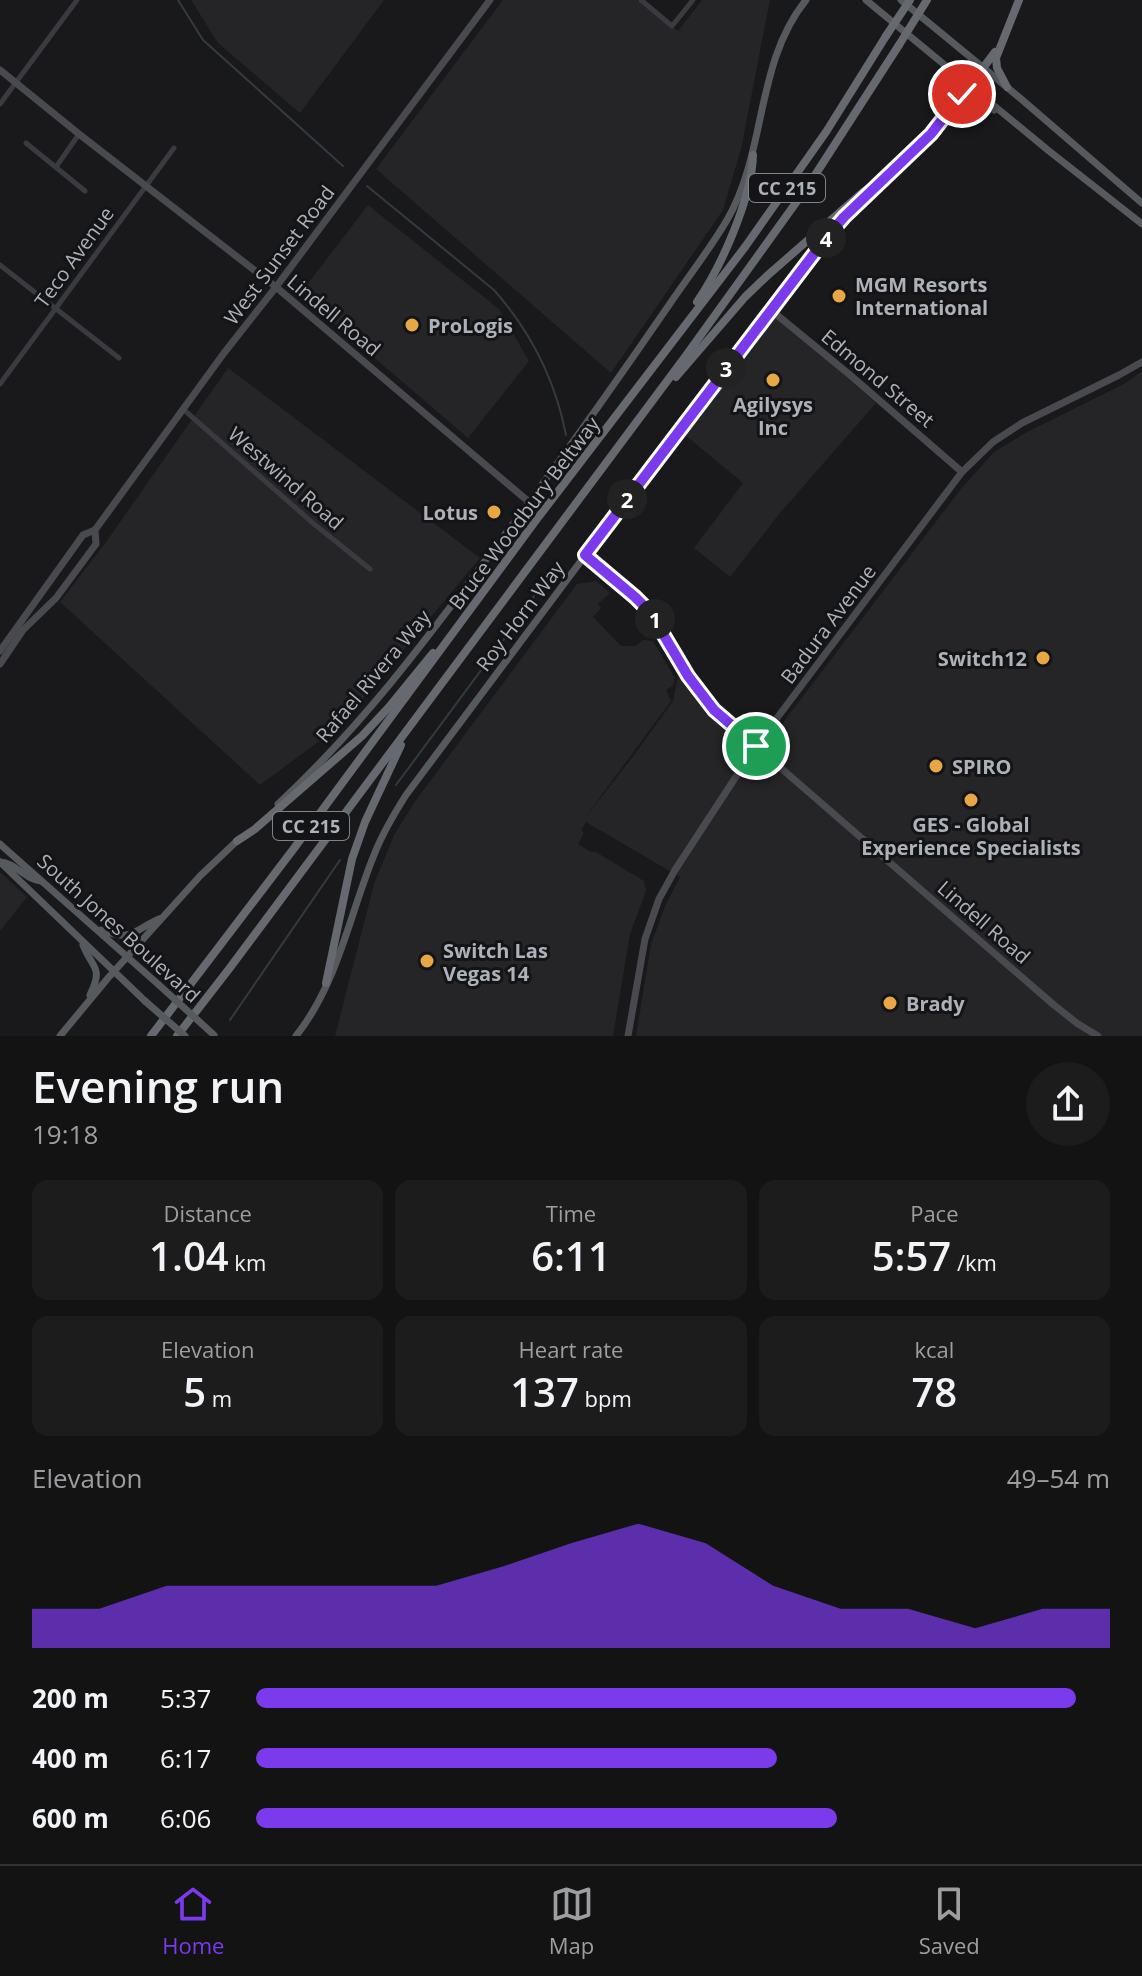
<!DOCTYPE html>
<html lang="en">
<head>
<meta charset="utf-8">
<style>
  :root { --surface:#131314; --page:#1c1c1d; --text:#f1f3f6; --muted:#9d9ea0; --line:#323234; --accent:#7c3aed }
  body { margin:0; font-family:"Open Sans",sans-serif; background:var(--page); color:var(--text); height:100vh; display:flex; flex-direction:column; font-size:30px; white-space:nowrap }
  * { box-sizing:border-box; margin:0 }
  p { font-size:26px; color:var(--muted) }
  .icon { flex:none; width:44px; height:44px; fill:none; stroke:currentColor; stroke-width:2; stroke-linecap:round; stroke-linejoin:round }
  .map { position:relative; height:1036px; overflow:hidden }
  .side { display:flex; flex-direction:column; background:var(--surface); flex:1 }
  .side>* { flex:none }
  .pin { position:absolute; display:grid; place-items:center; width:68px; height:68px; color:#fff; margin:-34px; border:4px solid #fff; border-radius:50%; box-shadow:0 2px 8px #0007 }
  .km { position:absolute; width:40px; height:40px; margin:-20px; border-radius:50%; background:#222; color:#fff; font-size:22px; line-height:40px; text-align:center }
  .round { display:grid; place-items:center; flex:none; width:84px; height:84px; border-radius:42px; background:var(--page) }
  .headline { display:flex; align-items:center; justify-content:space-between; height:136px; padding:0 32px }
  h1 { font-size:44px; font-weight:600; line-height:60px }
  .stats { display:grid; grid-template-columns:repeat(3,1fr); gap:12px; height:136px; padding:8px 32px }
  .stats div { display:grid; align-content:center; border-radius:16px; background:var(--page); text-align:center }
  .stats b { font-size:40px; font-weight:600 }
  .stats small { font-size:22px; font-weight:400 }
  .stats p { font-size:22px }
  .chart { height:224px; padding:16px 32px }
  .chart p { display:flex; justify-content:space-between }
  .chart svg { width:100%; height:144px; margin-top:8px; fill:var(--accent); opacity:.7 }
  ul { padding:0 32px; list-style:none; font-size:26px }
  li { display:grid; grid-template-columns:128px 96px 1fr; align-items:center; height:60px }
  li i { height:20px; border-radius:10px; background:var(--accent) }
  .menu { display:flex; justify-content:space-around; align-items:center; height:112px; border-top:2px solid var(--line); background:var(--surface); font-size:22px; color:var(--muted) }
  .menu a { display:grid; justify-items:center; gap:4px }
  .menu .current { color:var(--accent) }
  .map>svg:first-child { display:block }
  .built { fill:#252528 }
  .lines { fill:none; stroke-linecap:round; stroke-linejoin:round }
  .stream { stroke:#323b40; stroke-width:2 }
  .street { stroke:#3a3b40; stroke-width:5 }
  .secondary { stroke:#484a50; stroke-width:7 }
  .primary { stroke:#56595e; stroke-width:7 }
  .highway { stroke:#666a70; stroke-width:8 }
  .primary-bridge { stroke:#56595e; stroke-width:7 }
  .highway-bridge { stroke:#666a70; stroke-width:8 }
  .route-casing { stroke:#fff; stroke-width:16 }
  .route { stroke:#7c3aed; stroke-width:10 }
  .poi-dot { fill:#e7a745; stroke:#141416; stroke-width:3 }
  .labels { text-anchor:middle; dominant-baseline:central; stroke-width:6; stroke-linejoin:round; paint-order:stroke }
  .shield { fill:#141416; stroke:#7e8289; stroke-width:2 }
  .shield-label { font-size:18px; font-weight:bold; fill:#acb1ba }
  .street-label { font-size:20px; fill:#acb1ba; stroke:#141416 }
  .poi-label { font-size:20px; font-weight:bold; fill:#acb1ba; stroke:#141416; text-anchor:start }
</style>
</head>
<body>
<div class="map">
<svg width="1142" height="1036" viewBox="0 0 1142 1036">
  <rect width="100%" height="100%" fill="#19191b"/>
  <g class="built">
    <path d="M191 0H384L300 113 218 43Z"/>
    <path d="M503 0H637L678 31 702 0H770L741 149 723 210 611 373 376 169Z"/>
    <path d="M368 205 499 309 529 361 468 438 300 294Z"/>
    <path d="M771 310 876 403 780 513 730 577 694 548 743 483 679 430Z"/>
    <path d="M228 368 480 558 341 725 260 785 60 602 106 542Z"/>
    <path d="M1142 371V1036H636L651 944 665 906 680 877 586 822 581 830 584 833 578 844 591 852H596L644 881 646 891 630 934 613 1036H335L374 884 394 835 416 800 577 584 596 581 610 593 598 604 601 608 593 617 621 646H636L643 640 653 641 675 678 673 686 666 690 671 701 584 819 635 754 673 701 678 676 707 714 761 765 775 733 960 490 994 452 1027 432 1124 384Z"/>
    <path d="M0 872 27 897 0 931Z"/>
  </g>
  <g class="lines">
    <g class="stream">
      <path d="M178 0 203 40 343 166"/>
      <path d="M367 186 494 290C531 332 555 379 566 435"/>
      <path d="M396 785 519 619 531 602 546 572"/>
      <path d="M230 1020 340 860"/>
    </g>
    <g class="street">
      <path d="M641 0 672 26 693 0"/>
      <path d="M0 104 77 0"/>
      <path d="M26 143 85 191"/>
      <path d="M56 167 79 134"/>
      <path d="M0 265 119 358"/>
      <path d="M0 384 174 148"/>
      <path d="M183 409 314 524 370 569"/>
    </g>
    <g class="secondary">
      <path d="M0 70 79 134 276 287 529 502"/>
      <path d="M771 310 850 375 962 472"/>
      <path d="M585 555 635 597 650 612 688 676 714 710 1054 1005 1078 1024 1098 1036"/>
      <path d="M0 651 83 535 95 530 224 353 276 287 490 0"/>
      <path d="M0 664 23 630 56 598 96 544 95 530"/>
      <path d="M628 1036 645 939 659 899 675 870 756 746 962 472 993 442 1022 423 1119 375 1142 362"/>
    </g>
    <g class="primary">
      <path d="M866 0 1049 151 1142 224"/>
      <path d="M901 0 1020 98 1142 203"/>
      <path d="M952 113C967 97 977 100 994 110"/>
      <path d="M880 181 931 134 983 68"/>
      <path d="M278 804C373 716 444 615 522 512 572 444 621 375 669 305 688 277 710 249 727 220 767 151 755 63 806 0"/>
      <path d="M0 844 159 985"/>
      <path d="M0 862 145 1001"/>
      <path d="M0 862C16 863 24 879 41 881"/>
      <path d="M101 930C132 942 133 931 159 919"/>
      <path d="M83 945C92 969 104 966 90 995"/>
      <path d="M60 1036 108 978 200 876 239 839"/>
      <path d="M296 1036C338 983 349 916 374 855 382 834 394 814 406 795L679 430 826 238 844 217 871 190"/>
    </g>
    <g class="highway">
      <path d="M983 68 995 52"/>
      <path d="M1007 87 997 68 996 58 1019 0"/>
      <path d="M697 302C721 267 752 198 753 155"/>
      <path d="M676 377 745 297 768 275 863 192 882 180"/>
      <path d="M237 841 255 829 362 736 389 707 433 653"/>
      <path d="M326 983 352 859 365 822 401 745"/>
      <path d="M151 1036 295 847 537 519 745 247 826 132 886 36"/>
      <path d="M177 1036 229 969 685 357 808 186 899 45"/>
    </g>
    <g class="primary-bridge">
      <path d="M159 985 214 1035"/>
      <path d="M145 1001 185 1036"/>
    </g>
    <g class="highway-bridge">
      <path d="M886 36 910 0"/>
      <path d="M899 45 927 0"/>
    </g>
  </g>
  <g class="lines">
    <g class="route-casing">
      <path id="route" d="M756 746 714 710 688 676 650 612 635 597 585 555 826 238 844 217 931 134 962 94"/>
    </g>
    <use href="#route" class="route"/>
  </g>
  <g class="poi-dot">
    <circle cx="839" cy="296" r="8"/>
    <circle cx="412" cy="325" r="8"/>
    <circle cx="773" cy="380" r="8"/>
    <circle cx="494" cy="512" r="8"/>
    <circle cx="1043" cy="658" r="8"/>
    <circle cx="936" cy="766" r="8"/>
    <circle cx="971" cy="800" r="8"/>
    <circle cx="427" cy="961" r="8"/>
    <circle cx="890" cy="1003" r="8"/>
  </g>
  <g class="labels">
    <g class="shield">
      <rect x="749" y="174" width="76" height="28" rx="6"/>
      <rect x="273" y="812" width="76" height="28" rx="6"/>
    </g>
    <g class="shield-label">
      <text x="787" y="188">CC 215</text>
      <text x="311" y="826">CC 215</text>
    </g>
    <g class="street-label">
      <text transform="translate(279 255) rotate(-53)">West Sunset Road</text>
      <text transform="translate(74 257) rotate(-54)">Teco Avenue</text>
      <text transform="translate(334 315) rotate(40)">Lindell Road</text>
      <text transform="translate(878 378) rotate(40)">Edmond Street</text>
      <text transform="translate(286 478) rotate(41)">Westwind Road</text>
      <text transform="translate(524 513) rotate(-53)">Bruce Woodbury Beltway</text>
      <text transform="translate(520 616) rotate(-53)">Roy Horn Way</text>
      <text transform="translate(828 624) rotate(-53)">Badura Avenue</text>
      <text transform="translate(373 676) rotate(-50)">Rafael Rivera Way</text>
      <text transform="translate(984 922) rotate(41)">Lindell Road</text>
      <text transform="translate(119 928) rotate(42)">South Jones Boulevard</text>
    </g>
    <g class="poi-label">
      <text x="855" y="284">MGM Resorts<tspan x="855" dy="23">International</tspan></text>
      <text x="428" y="325">ProLogis</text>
      <text x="773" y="404" text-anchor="middle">Agilysys<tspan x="773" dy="23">Inc</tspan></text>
      <text x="478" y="512" text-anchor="end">Lotus</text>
      <text x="1027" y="658" text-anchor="end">Switch12</text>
      <text x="952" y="766">SPIRO</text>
      <text x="971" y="824" text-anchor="middle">GES - Global<tspan x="971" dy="23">Experience Specialists</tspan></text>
      <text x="443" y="950">Switch Las<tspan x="443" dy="23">Vegas 14</tspan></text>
      <text x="906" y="1003">Brady</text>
    </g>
  </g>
</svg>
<div class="pin" style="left:756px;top:746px;background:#1e9e55"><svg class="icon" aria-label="arrive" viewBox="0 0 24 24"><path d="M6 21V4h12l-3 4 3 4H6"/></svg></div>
<div class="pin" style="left:962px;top:94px;background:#d93025"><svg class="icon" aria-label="check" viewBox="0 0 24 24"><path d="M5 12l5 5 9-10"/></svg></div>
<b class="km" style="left:655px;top:619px">1</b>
<b class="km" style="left:627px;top:499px">2</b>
<b class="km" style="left:726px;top:368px">3</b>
<b class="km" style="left:826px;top:238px">4</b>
</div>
<section class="side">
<div class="headline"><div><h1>Evening run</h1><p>19:18</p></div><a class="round"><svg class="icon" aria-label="share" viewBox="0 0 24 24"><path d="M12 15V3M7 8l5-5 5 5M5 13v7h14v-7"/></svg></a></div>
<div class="stats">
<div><p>Distance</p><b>1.04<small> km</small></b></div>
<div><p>Time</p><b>6:11</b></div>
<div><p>Pace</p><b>5:57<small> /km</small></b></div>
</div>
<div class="stats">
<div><p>Elevation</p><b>5<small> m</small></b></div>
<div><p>Heart rate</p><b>137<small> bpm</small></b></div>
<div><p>kcal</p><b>78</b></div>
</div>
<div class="chart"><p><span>Elevation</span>49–54 m</p>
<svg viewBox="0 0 160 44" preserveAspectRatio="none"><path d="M0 44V32L10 32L20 25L30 25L40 25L50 25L60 25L70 19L80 12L90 6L100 12L110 25L120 32L130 32L140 38L150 32L160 32V44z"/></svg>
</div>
<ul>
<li><b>200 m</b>5:37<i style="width:96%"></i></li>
<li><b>400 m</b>6:17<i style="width:61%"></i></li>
<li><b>600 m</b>6:06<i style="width:68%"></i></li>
</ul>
</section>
<nav class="menu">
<a class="current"><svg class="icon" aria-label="home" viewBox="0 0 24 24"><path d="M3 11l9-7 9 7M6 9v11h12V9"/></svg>Home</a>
<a><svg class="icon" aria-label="map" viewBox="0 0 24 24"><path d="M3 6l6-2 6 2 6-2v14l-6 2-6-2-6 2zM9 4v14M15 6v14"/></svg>Map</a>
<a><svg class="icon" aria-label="saved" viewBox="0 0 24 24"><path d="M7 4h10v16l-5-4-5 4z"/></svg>Saved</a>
</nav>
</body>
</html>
